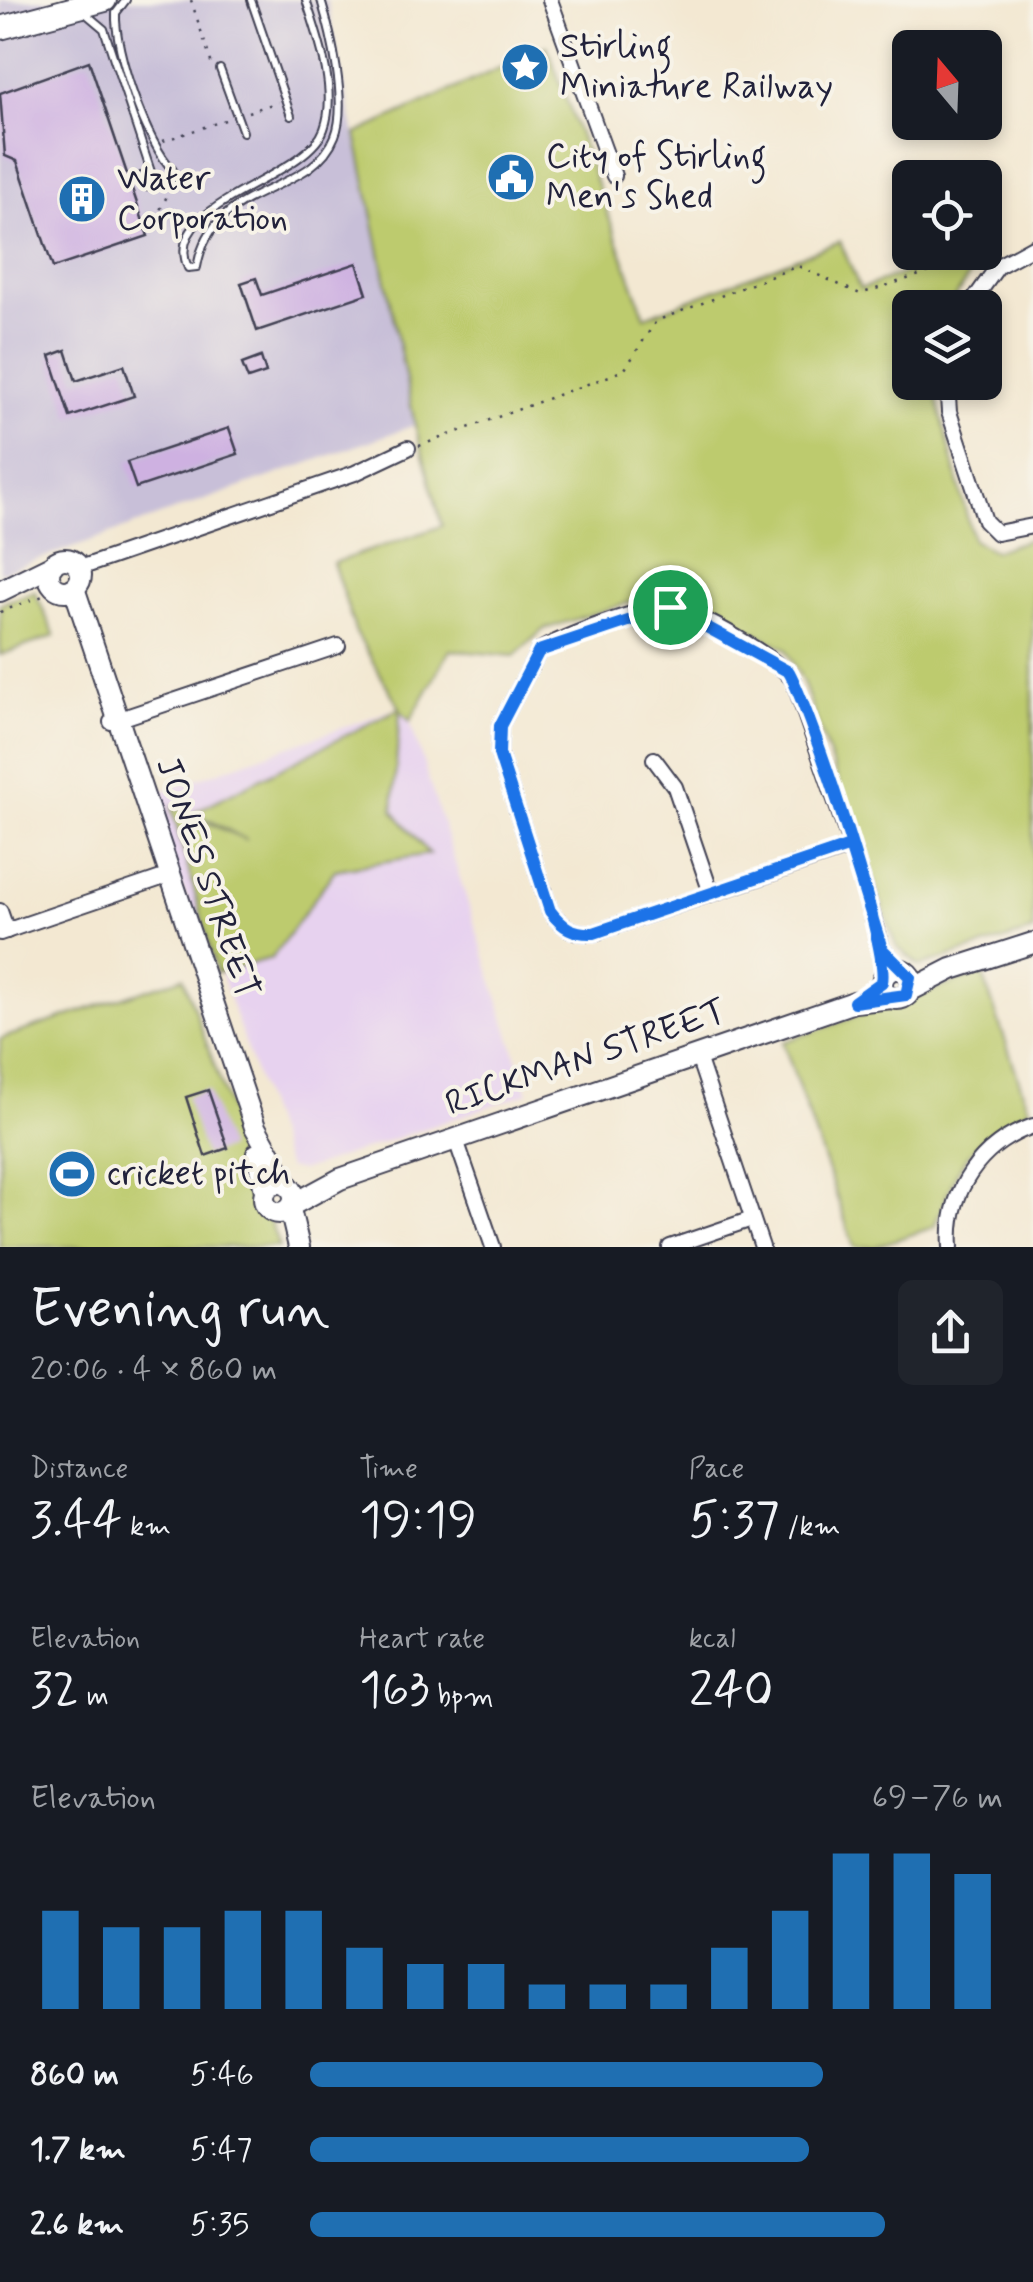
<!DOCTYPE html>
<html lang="en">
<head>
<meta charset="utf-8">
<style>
  :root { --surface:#171b24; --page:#20242c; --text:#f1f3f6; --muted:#9ea1a6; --accent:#1f6fb2 }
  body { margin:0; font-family:Mynerve,sans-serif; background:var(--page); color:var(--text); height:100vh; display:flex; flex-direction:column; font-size:38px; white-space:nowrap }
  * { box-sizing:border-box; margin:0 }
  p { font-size:32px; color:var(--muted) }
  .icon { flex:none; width:55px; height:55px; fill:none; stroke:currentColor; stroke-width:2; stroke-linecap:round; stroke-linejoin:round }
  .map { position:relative; height:1247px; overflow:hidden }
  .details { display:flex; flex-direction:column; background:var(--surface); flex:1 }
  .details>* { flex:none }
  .needle { width:65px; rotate:341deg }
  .fabs { position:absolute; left:892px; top:30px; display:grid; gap:20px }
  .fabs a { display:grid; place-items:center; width:110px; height:110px; border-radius:15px; background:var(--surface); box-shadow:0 5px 15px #0003; font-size:50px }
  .pin { position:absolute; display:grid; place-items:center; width:85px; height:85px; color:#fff; margin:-42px; border:5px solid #fff; border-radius:50%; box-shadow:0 2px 10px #0007 }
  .round { display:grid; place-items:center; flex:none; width:105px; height:105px; border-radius:15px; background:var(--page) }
  .summary { display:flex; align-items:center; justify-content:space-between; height:170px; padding:0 30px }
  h1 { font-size:55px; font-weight:600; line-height:75px }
  .figures { display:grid; grid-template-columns:repeat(3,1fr); gap:15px; height:170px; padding:10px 30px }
  .figures div { display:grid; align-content:center }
  .figures b { font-size:50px; font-weight:600 }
  .figures small { font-size:28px; font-weight:400 }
  .figures p { font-size:28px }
  .chart { height:280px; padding:20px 30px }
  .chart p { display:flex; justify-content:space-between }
  .chart svg { width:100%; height:180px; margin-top:10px; stroke:var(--accent); stroke-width:6 }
  ul { padding:0 30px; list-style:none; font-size:32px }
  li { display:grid; grid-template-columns:160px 120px 1fr; align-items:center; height:75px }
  li i { height:25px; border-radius:12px; background:var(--accent) }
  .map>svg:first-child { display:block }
  .built { fill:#e7d2ef }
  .industrial { fill:#c8bfd8 }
  .green { fill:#bdcb6e; stroke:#707654; stroke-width:2.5 }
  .building { fill:#ceb1e1 }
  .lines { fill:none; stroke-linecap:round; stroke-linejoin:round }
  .lane-casing { stroke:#414052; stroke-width:10 }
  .street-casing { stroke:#414052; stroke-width:18 }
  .secondary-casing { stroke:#414052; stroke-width:24 }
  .primary-casing { stroke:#414052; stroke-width:26 }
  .path { stroke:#414052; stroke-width:2.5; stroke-dasharray:2.5 8; stroke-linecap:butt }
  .lane { stroke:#fff; stroke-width:6 }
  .street { stroke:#fff; stroke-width:14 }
  .secondary { stroke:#fff; stroke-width:20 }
  .primary { stroke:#fff; stroke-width:22 }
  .route-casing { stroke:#fff; stroke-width:20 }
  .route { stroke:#1a73e8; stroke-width:12 }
  .labels { text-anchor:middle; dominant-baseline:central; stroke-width:8; stroke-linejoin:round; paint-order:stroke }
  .poi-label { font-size:35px; fill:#22223b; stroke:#f7f3e8; text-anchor:start }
  .street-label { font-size:35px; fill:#22223b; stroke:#f7f3e8 }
</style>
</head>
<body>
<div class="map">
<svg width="1033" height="1247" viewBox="0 0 1033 1247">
  <rect width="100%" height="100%" fill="#f7f3e8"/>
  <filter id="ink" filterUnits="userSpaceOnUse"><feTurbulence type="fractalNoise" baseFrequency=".01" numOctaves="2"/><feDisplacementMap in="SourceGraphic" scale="20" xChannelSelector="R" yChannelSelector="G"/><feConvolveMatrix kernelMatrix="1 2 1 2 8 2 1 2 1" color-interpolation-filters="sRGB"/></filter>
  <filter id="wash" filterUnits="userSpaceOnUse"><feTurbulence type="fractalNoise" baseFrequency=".0048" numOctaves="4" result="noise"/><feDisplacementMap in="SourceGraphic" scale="40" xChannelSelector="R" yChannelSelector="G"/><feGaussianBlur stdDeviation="2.25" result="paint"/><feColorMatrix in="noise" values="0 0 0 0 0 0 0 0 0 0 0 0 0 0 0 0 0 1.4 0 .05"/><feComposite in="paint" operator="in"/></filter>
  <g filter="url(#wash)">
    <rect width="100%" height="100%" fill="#f3e8d2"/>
    <path class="built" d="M401 707 410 721 528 1093 301 1171 287 1168 223 979 143 798Z"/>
    <path class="industrial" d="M0 0H327L415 425 0 573Z"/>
    <g class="green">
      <path d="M547 46 645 317 840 241 860 289 961 253H978L980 258 949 307 910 308V382L933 383 973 540 994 551 1033 538V931L920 966 896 946 803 682 786 649 690 598 667 591 544 629 514 656 450 650 410 721 400 710 393 810 429 854 335 870 272 958 217 973 171 806 247 840 194 812 400 708 356 633 333 563 442 526 415 425 356 134Z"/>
      <path d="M35 592 55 636 0 655V604Z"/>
      <path d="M982 973 1029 1109C964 1144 961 1160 934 1227L874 1247H854L783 1042Z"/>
      <path d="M183 977 279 1247H0V1039Z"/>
    </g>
    <g id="blocks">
      <g class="building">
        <path d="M89 61 148 236 53 268 17 161 5 156 0 93Z"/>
        <path d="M357 263 367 294 257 331 241 283 256 278 262 295Z"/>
        <path d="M66 350 76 381 124 365 134 396 70 417 50 356Z"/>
        <path d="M261 357 266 373 248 379 242 364Z"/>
        <path d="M229 428 238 454 136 488 127 462Z"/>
        <path d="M208 1090 228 1148 205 1156 186 1097Z"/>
      </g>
    </g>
  </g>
  <g filter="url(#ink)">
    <use href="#blocks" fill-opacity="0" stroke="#414052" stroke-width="2.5"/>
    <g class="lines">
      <g class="lane-casing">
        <g id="lane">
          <path d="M251 0 291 116"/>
          <path d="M306 0C318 37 338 91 324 129 306 180 159 203 188 268L197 267C212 180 311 198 335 136 348 104 331 33 321 0"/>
          <path d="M85 13 104 29 153 178 164 184 171 180 173 170C147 145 114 50 116 13L126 0"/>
          <path d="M220 69 243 132"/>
        </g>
      </g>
      <g class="street-casing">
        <g id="street">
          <path d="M550 0 614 176"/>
          <path d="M968 308 998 266 1033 247"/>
          <path d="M947 382 949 412 985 521 997 533 1033 526"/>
          <path d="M80 568 355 473 408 448"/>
          <path d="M111 722 338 646"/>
          <path d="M654 759 675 787 711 893"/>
          <path d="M850 847 594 933C573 934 563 928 550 911L499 754 500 726 539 651C561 637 646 605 670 607 695 610 783 661 794 682L858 866 882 949 884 977"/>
          <path d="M0 911 7 931"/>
          <path d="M0 933 173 874"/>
          <path d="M882 949 902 970"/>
          <path d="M697 1054 762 1247"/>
          <path d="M455 1137 493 1247"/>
          <path d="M670 1247 752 1219"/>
          <path d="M951 1247C947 1191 981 1144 1033 1126"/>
        </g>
      </g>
      <g class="secondary-casing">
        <g id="secondary">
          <circle cx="65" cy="575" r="16"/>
          <path d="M74 588 255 1127 287 1184"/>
          <path d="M0 591 53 565"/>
          <circle cx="897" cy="984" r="15"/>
          <path d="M909 991 952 969 1033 943"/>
          <path d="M257 1154 265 1191"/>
          <circle cx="279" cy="1198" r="15"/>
          <path d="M294 1204 340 1179 854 1002 892 998"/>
          <path d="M290 1209 299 1247"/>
        </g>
      </g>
      <g class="primary-casing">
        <path id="primary" d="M0 28 105 0"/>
      </g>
      <g class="path">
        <path d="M191 0 212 65"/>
        <path d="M248 112 278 102"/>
        <path d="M163 141 231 118"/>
        <path d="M140 171V182L147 191H157"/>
        <path d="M151 228 169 192"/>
        <path d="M419 446 612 375 625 369 656 321 798 266 860 294 992 252"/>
        <path d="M0 612 59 590"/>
      </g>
      <use href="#lane" class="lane"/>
      <use href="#street" class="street"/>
      <use href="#secondary" class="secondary"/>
      <use href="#primary" class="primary"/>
    </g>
  </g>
  <g class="lines" filter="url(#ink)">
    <g class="route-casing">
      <path id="route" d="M670 607 789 672C810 711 890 946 882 982L854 1002 906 995 910 977 882 949 850 846 594 933C573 934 563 928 550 911L499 754 500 726 539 651 670 607"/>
    </g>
    <use href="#route" class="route"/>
  </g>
  <defs>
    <g id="sight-disc" transform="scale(2.5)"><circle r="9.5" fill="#1f6fb2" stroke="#f7f3e8"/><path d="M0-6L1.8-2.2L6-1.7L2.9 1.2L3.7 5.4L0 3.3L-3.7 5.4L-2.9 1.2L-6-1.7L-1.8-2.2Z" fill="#fff"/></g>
    <g id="civic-disc" transform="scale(2.5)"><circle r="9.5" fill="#1f6fb2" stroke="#f7f3e8"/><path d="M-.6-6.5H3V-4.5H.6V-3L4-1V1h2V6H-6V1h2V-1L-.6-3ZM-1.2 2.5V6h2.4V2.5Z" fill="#fff"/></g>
    <g id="building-disc" transform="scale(2.5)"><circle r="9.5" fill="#1f6fb2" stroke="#f7f3e8"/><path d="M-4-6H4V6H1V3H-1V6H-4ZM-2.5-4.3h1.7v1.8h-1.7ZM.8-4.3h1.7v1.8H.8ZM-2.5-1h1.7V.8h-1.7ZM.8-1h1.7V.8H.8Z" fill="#fff"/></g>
    <g id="stadium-disc" transform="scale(2.5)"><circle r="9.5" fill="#1f6fb2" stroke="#f7f3e8"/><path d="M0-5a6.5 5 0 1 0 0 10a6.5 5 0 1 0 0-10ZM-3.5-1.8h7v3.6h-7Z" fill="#fff"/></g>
  </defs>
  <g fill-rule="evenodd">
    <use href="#sight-disc" x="525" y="67"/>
    <use href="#civic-disc" x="511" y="177"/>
    <use href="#building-disc" x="82" y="199"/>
    <use href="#stadium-disc" x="72" y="1174"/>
  </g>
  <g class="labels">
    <g class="poi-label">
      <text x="560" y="47">Stirling<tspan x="560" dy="40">Miniature Railway</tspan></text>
      <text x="546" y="157">City of Stirling<tspan x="546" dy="40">Men's Shed</tspan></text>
      <text x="117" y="179">Water<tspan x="117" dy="40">Corporation</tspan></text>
      <text x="107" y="1174">cricket pitch</text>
    </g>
    <g class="street-label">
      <text transform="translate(207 878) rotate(71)">JONES STREET</text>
      <text transform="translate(586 1058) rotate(-19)">RICKMAN STREET</text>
    </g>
  </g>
</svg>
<div class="fabs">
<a><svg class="needle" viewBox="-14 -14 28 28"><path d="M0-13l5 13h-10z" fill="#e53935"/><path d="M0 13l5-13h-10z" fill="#9ea1a6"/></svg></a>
<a><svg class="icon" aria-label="locate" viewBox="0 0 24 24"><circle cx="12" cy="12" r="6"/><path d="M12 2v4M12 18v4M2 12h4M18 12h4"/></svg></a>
<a><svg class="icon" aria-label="layers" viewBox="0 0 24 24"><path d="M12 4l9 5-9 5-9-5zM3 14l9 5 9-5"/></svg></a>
</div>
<div class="pin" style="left:670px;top:607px;background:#1e9e55"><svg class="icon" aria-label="arrive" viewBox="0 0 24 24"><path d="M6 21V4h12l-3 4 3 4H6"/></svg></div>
</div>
<section class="details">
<div class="summary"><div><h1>Evening run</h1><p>20:06 · 4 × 860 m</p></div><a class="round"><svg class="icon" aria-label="share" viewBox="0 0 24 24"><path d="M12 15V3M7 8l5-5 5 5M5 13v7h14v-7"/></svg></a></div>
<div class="figures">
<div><p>Distance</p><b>3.44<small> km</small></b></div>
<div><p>Time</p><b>19:19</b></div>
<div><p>Pace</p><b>5:37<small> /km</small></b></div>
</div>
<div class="figures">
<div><p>Elevation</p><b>32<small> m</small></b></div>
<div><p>Heart rate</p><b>163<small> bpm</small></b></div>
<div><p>kcal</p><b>240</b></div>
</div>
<div class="chart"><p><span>Elevation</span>69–76 m</p>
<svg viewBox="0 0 160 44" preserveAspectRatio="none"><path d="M5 44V20M15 44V24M25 44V24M35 44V20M45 44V20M55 44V29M65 44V33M75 44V33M85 44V38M95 44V38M105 44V38M115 44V29M125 44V20M135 44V6M145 44V6M155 44V11"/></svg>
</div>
<ul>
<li><b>860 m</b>5:46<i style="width:74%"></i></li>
<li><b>1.7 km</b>5:47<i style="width:72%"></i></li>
<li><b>2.6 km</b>5:35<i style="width:83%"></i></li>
</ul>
</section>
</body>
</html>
